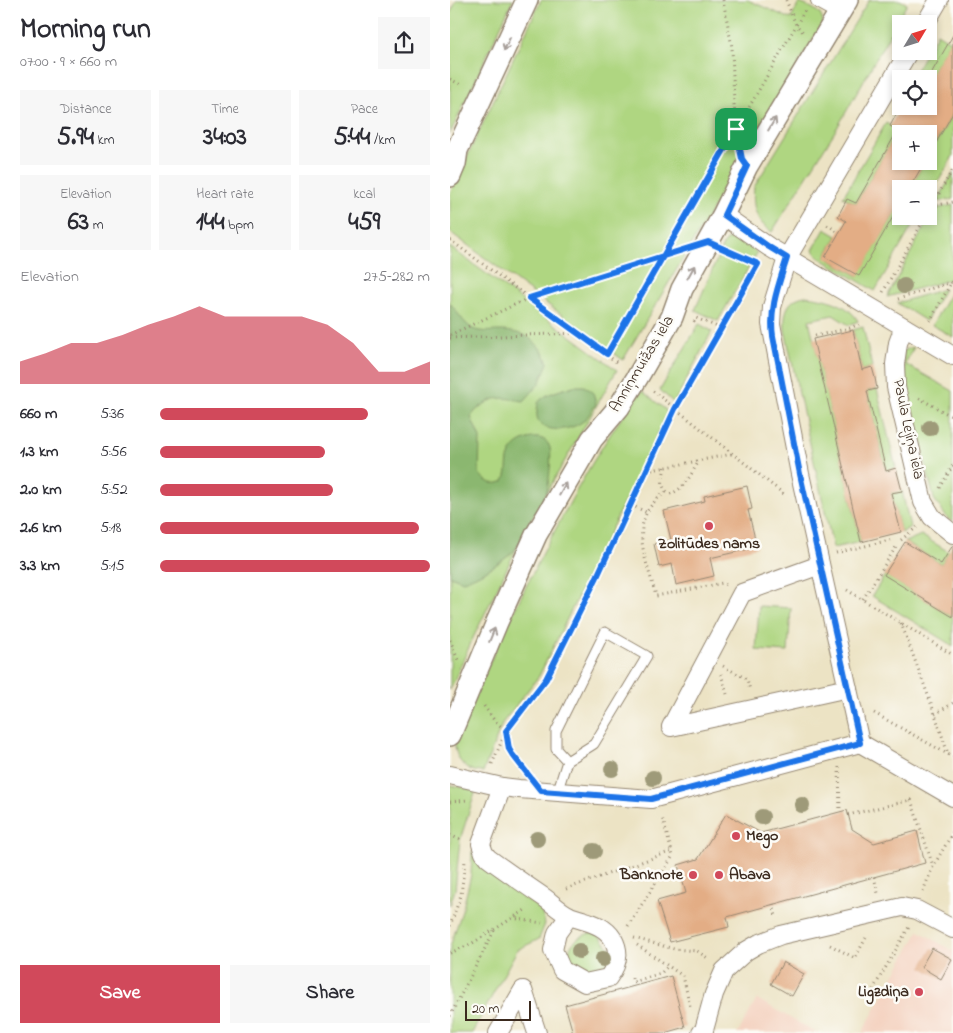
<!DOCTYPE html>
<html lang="en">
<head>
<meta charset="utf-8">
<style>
  :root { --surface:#fff; --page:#f7f7f7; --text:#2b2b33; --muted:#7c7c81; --accent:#d1495b }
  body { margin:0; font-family:"Indie Flower",sans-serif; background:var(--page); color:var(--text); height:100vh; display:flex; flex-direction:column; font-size:19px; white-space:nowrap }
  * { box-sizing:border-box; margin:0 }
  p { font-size:16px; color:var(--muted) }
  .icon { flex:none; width:28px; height:28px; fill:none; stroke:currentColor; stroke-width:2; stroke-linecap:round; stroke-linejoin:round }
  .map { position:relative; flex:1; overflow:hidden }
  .sheet { display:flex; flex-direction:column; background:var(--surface); width:450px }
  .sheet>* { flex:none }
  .needle { width:32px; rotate:52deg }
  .controls { position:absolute; left:442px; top:15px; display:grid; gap:10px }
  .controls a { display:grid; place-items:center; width:45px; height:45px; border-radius:0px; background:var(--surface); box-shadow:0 2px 8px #0003; font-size:25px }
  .scale { position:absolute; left:15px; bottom:12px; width:66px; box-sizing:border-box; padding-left:5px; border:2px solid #3b2a1e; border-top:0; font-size:14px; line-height:18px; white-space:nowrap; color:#3b2a1e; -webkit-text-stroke:4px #fdfcf7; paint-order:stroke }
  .pin { position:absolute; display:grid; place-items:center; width:42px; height:42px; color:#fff; margin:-21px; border-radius:10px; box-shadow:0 2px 8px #0006 }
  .round { display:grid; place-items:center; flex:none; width:52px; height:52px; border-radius:0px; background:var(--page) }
  .summary { display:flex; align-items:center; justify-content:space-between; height:85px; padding:0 20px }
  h1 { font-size:28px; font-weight:700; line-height:38px }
  .stats { display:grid; grid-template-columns:repeat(3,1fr); gap:8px; height:85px; padding:5px 20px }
  .stats div { display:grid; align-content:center; border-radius:0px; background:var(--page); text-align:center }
  .stats b { font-size:25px; font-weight:700 }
  .stats small { font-size:14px; font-weight:400 }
  .stats p { font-size:14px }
  .chart { height:140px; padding:10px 20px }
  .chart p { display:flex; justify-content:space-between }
  .chart svg { width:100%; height:90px; margin-top:5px; fill:var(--accent); opacity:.7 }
  .primary-button { display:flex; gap:10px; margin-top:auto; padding:10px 20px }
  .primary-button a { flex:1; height:58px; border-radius:0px; background:var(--accent); color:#fff; font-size:20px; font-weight:700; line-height:58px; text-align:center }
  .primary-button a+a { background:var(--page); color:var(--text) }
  ul { padding:0 20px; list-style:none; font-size:16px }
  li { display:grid; grid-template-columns:80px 60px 1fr; align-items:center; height:38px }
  li i { height:12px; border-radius:6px; background:var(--accent) }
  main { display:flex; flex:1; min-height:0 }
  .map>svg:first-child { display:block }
  .built { fill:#f4d3c1 }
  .green { fill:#afd681; stroke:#758050 }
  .forest { fill:#8bb76f; stroke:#637046 }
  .building { fill:#e3ad85 }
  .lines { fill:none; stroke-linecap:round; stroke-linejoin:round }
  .service-casing { stroke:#948671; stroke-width:11 }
  .minor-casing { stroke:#948671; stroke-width:20 }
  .tertiary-casing { stroke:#948671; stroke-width:24 }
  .path { stroke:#948671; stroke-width:3; stroke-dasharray:1 4; stroke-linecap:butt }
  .service { stroke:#fff; stroke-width:9 }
  .minor { stroke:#fff; stroke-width:18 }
  .tertiary { stroke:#fff; stroke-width:21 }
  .tree { fill:#9e9a79 }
  .oneway { stroke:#a79f9a }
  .route-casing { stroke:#fff; stroke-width:10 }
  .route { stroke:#1a73e8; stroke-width:6 }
  .poi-dot { fill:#d1495b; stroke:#fdfcf7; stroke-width:2 }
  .labels { text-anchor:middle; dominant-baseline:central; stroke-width:5; stroke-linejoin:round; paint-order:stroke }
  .street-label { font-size:16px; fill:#3b2a1e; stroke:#fdfcf7 }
  .poi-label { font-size:16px; font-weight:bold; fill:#3b2a1e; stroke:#fdfcf7; text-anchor:start }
</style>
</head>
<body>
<main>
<section class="sheet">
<div class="summary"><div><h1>Morning run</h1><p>07:00 · 9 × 660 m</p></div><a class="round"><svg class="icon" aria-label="share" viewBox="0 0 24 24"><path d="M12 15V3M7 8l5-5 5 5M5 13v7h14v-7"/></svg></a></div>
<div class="stats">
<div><p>Distance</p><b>5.94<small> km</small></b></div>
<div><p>Time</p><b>34:03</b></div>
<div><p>Pace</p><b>5:44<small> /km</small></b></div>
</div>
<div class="stats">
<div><p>Elevation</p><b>63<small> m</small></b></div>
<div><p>Heart rate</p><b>144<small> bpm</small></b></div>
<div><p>kcal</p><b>459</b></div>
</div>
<div class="chart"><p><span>Elevation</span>275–282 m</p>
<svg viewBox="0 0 160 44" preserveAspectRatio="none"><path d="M0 44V33L10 29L20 24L30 24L40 20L50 15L60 11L70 6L80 11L90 11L100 11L110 11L120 15L130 24L140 38L150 38L160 33V44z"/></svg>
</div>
<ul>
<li><b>660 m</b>5:36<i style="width:77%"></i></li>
<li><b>1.3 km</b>5:56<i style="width:61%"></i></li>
<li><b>2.0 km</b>5:52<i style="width:64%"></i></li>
<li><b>2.6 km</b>5:18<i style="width:96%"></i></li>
<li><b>3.3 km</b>5:15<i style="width:100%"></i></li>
</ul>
<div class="primary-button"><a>Save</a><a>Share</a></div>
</section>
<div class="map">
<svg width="503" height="1033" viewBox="0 0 503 1033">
  <rect width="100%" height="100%" fill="#fdfcf7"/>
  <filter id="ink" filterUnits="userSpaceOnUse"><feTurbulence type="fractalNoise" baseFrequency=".02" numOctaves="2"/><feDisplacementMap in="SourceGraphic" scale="10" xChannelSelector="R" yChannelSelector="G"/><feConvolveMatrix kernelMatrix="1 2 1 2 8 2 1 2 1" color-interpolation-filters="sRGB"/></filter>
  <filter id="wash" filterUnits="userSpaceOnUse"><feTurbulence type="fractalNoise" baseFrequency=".0096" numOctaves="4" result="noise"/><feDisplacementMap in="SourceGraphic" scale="20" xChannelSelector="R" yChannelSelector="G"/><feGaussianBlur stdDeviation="1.12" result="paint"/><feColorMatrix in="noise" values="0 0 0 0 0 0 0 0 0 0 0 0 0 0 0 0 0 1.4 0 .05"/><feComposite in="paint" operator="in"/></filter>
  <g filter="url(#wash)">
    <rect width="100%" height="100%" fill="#ece3c4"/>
    <g class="built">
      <path d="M469 931 503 951V1033H412Z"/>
      <path d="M307 999 367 1033H288Z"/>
    </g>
    <g class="green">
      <path d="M7 0H63L0 134V14Z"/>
      <path d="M91 0H298L341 19 349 3C359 7 371 9 373 22L173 360 0 232V193Z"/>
      <path d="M419 0H450L457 4 387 128 322 232C305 221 302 206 304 187Z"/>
      <path d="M487 33 500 41 478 79H461L477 51H479Z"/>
      <path d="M451 96V106H462L458 114 445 107Z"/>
      <path d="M503 113V156L479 198V189H459L475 161H479V155Z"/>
      <path d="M436 123 448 130 406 203 393 197Z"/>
      <path d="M503 173V199L486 202H487Z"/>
      <path d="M451 203V216H468L425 291 368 257 363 250 375 229 387 236 375 257 408 276Z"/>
      <path d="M503 205V272L499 280 437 297 484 209Z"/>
      <path d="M285 239 296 243 307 253 268 321 245 310 273 245 277 240Z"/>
      <path d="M0 247 167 370 78 525 23 638 0 690Z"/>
      <path d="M494 289 476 321 447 303Z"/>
      <path d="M503 289V337L482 325Z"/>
      <path d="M355 296C374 298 398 303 408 321L399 325 383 315 359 320 411 542 383 548 335 330C334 314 336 299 355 296Z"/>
      <path d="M249 324 262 331 224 403 210 390Z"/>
      <path d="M413 327 422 367 412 370 403 330Z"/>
      <path d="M464 347 455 364 503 391V522L497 518 484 499 458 392 453 357 454 350Z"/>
      <path d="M427 389 446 468 436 471 417 391Z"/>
      <path d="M192 391 216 410 217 414 209 432 89 676 53 722 33 772C15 772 5 759 5 743 34 672 66 604 102 536 129 485 156 435 192 391Z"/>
      <path d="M452 491 460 527 451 533 441 493Z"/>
      <path d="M471 535 499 552 491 564 455 542Z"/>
      <path d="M435 575 503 617V646L422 596Z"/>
      <path d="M309 606 341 608 338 652 306 650Z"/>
      <path d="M0 785 26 790 10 840 5 890 0 905Z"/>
      <path d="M22 851 33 867 91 910 95 924 89 939 67 950 22 1033H0V947L13 908 21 875Z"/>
      <path d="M142 933 149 935 162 951 154 971 141 976C136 974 130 973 126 969 109 955 124 935 142 933Z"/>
    </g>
    <g class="forest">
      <path d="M0 303C6 310 14 324 23 329 32 333 41 331 50 331 74 331 90 341 98 363L89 384 74 401C57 399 47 394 32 406 27 409 24 412 21 417L30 438 29 473C36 483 43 486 54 481 60 470 54 459 63 449 71 438 95 431 100 448 102 455 99 486 96 493 92 504 85 513 79 523 75 531 72 540 67 547 59 559 27 577 13 581L0 576Z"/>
      <path d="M123 386H134L143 392 146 404C142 409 138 418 132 422 119 432 84 435 87 411 87 409 88 404 88 403 94 393 113 390 123 386Z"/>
    </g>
    <g id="blocks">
      <g class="building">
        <path d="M503 35V113L479 155V134H451V161H475L459 189H451V203L409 276 375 257 396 221 388 216 397 199 406 203 448 130 440 126 449 109 458 114 462 106H479L478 79Z"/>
        <path d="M403 330 412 370 422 367 425 378 427 389 417 391 436 471 446 468 452 491 441 493 451 532 411 542 363 339Z"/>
        <path d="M297 486 302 509 298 510 307 547 260 558 264 576 226 585 222 564 209 567 204 544 221 540 214 511 255 501 254 496Z"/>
        <path d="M455 542 491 564 503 545V617L434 575Z"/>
        <path d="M397 810 402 829 424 843 467 831 475 863 277 917 279 927 220 942 207 901 236 893 228 865 248 859 276 814 311 833Z"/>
        <path d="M482 948 502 959 491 979 471 967Z"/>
        <path d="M333 962 354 974 342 996 321 984Z"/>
        <path d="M221 976 235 1027 214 1033H123L115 1005Z"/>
      </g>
    </g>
  </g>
  <g filter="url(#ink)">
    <use href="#blocks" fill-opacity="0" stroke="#948671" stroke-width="1"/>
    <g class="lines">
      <g class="service-casing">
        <path id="service" d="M107 793 117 761 144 744 197 656 155 632 106 731V749L117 761"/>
      </g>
      <g class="minor-casing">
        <g id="minor">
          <path d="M370 0 390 11"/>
          <path d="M475 24 489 0"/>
          <path d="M459 51 337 258 322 307 321 324 350 474 410 743 503 797"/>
          <path d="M273 215 319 247 503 356"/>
          <path d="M454 327 448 343 445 364 446 387 473 502 482 517 503 534"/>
          <path d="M370 565 292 593 221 727 398 688"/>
          <path d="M0 775 52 787 69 789 201 799 410 743"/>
          <path d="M52 787 31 844 34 853 38 858C57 872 76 885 95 898 103 904 111 912 120 916 135 922 153 923 163 939 171 953 167 966 158 978L135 983 112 970 103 950 107 933 119 916"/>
          <path d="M48 1033 73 990 87 1033"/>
          <path d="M251 1033 254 1030 264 994 274 971 296 951 308 944 331 935 452 907 467 910 503 929"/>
        </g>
      </g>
      <g class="tertiary-casing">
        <g id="tertiary">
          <path d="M0 176 5 164 7 150 77 0"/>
          <path d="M0 735 47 622 86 535 142 439 169 407 187 378 222 317 232 289 273 215 297 166 397 0"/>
        </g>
      </g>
      <g class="path">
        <path d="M273 0 282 47 284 105 288 138"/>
        <path d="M336 0 346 25 353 32"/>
        <path d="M444 37 451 25"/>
        <path d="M0 79 13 86"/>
        <path d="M482 206 503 202"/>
        <path d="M479 211 503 169"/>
        <path d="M377 225 389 232"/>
        <path d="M0 240 169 364"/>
        <path d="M277 250 301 261"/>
        <path d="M433 292 476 216"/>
        <path d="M448 299 502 282"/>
        <path d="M480 321 501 283"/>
        <path d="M244 322 246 318 270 328"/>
        <path d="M0 335 79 298 229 251"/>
        <path d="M365 336 400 328 409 324"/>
        <path d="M0 338 127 333"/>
        <path d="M157 354 355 10"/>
        <path d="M203 391 335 495"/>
        <path d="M469 398 503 417"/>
        <path d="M215 467C213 478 209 487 220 494 235 489 241 474 249 461"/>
        <path d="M197 471 282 454"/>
        <path d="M490 488 503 465"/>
        <path d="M216 492C175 520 196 557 206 596L273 583 276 585"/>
        <path d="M181 505 196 512"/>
        <path d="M451 540 467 527"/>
        <path d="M386 553 440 540"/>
        <path d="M397 590 503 655"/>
        <path d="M413 599 446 547"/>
        <path d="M451 623 485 714 498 754"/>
        <path d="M0 640 8 660"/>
        <path d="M273 666 297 679 300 690"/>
        <path d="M271 674 277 694"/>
        <path d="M34 706 44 720 56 731 59 749 76 771"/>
        <path d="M424 713 503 757"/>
        <path d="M485 714 503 703"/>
        <path d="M42 764 56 731 96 679 146 579 225 409 309 263"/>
        <path d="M389 767 390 812"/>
        <path d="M461 800 483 866"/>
        <path d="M0 802 17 800"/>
        <path d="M398 815 461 800 463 796"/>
        <path d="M0 835 13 841"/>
        <path d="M424 877 428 893"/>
        <path d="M116 889 222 851"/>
        <path d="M473 891 483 867 503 832"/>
        <path d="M323 904 326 916"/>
        <path d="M62 918 92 923"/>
        <path d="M0 926 11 895 15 861"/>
        <path d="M178 926 223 856 212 817"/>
        <path d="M184 938 224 949 247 951 259 959"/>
        <path d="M187 945 233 976 240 1006"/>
        <path d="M380 945 405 958 417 936"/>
        <path d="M0 953 21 944 77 909"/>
        <path d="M182 978 183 982 211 973 217 967"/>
        <path d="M418 998 459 927"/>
        <path d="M0 1016 45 929"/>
      </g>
      <use href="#service" class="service"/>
      <use href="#minor" class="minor"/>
      <use href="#tertiary" class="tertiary"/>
    </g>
    <g class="tree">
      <circle cx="454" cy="286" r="8"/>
      <circle cx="480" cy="428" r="8"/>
      <circle cx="162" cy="769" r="8"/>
      <circle cx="203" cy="778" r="8"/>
      <circle cx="352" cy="805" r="8"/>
      <circle cx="312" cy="817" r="8"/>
      <circle cx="87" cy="839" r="8"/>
      <circle cx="144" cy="851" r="8"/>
      <circle cx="129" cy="951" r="8"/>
      <circle cx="153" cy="959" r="8"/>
    </g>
    <defs><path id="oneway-shaft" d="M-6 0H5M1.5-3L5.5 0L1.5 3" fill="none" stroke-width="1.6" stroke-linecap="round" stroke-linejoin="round" transform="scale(1.25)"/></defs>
    <g class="oneway">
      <use href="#oneway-shaft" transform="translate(57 44) rotate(115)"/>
      <use href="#oneway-shaft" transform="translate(322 124) rotate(-59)"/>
      <use href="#oneway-shaft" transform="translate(241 272) rotate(-61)"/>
      <use href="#oneway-shaft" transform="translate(113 489) rotate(-60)"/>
      <use href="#oneway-shaft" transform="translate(42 635) rotate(-68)"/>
    </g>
  </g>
  <g class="lines" filter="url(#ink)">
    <g class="route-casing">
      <path id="route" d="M286 129 157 354 79 298 258 242 308 264 225 409 146 579 96 679 56 731 59 749 62 754 91 791 201 799 410 743 350 474 323 336C319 308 329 284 337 258L319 247 274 215 297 166 292 159 286 129"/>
    </g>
    <use href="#route" class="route"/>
  </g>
  <g class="poi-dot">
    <circle cx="259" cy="526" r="5"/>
    <circle cx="286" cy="836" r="5"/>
    <circle cx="243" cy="875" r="5"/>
    <circle cx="269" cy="875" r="5"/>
    <circle cx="469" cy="992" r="5"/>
  </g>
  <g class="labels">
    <g class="street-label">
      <text transform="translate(192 364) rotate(-59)">Anniņmuižas iela</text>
      <text transform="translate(458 429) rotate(78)">Paula Lejiņa iela</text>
    </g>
    <g class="poi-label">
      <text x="259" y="544" text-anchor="middle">Zolitūdes nams</text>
      <text x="296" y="836">Mego</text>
      <text x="233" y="875" text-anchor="end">Banknote</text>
      <text x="279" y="875">Abava</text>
      <text x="459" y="992" text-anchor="end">Ligzdiņa</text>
    </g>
  </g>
</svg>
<div class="controls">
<a><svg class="needle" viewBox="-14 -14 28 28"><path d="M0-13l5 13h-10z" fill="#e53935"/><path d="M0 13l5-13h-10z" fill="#7c7c81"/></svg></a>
<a><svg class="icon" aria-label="locate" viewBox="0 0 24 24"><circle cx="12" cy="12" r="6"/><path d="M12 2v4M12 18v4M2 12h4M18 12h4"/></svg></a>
<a>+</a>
<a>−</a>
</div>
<div class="scale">20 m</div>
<div class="pin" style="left:286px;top:129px;background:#1e9e55"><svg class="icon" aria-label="arrive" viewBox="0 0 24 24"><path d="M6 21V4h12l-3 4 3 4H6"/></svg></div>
</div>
</main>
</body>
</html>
